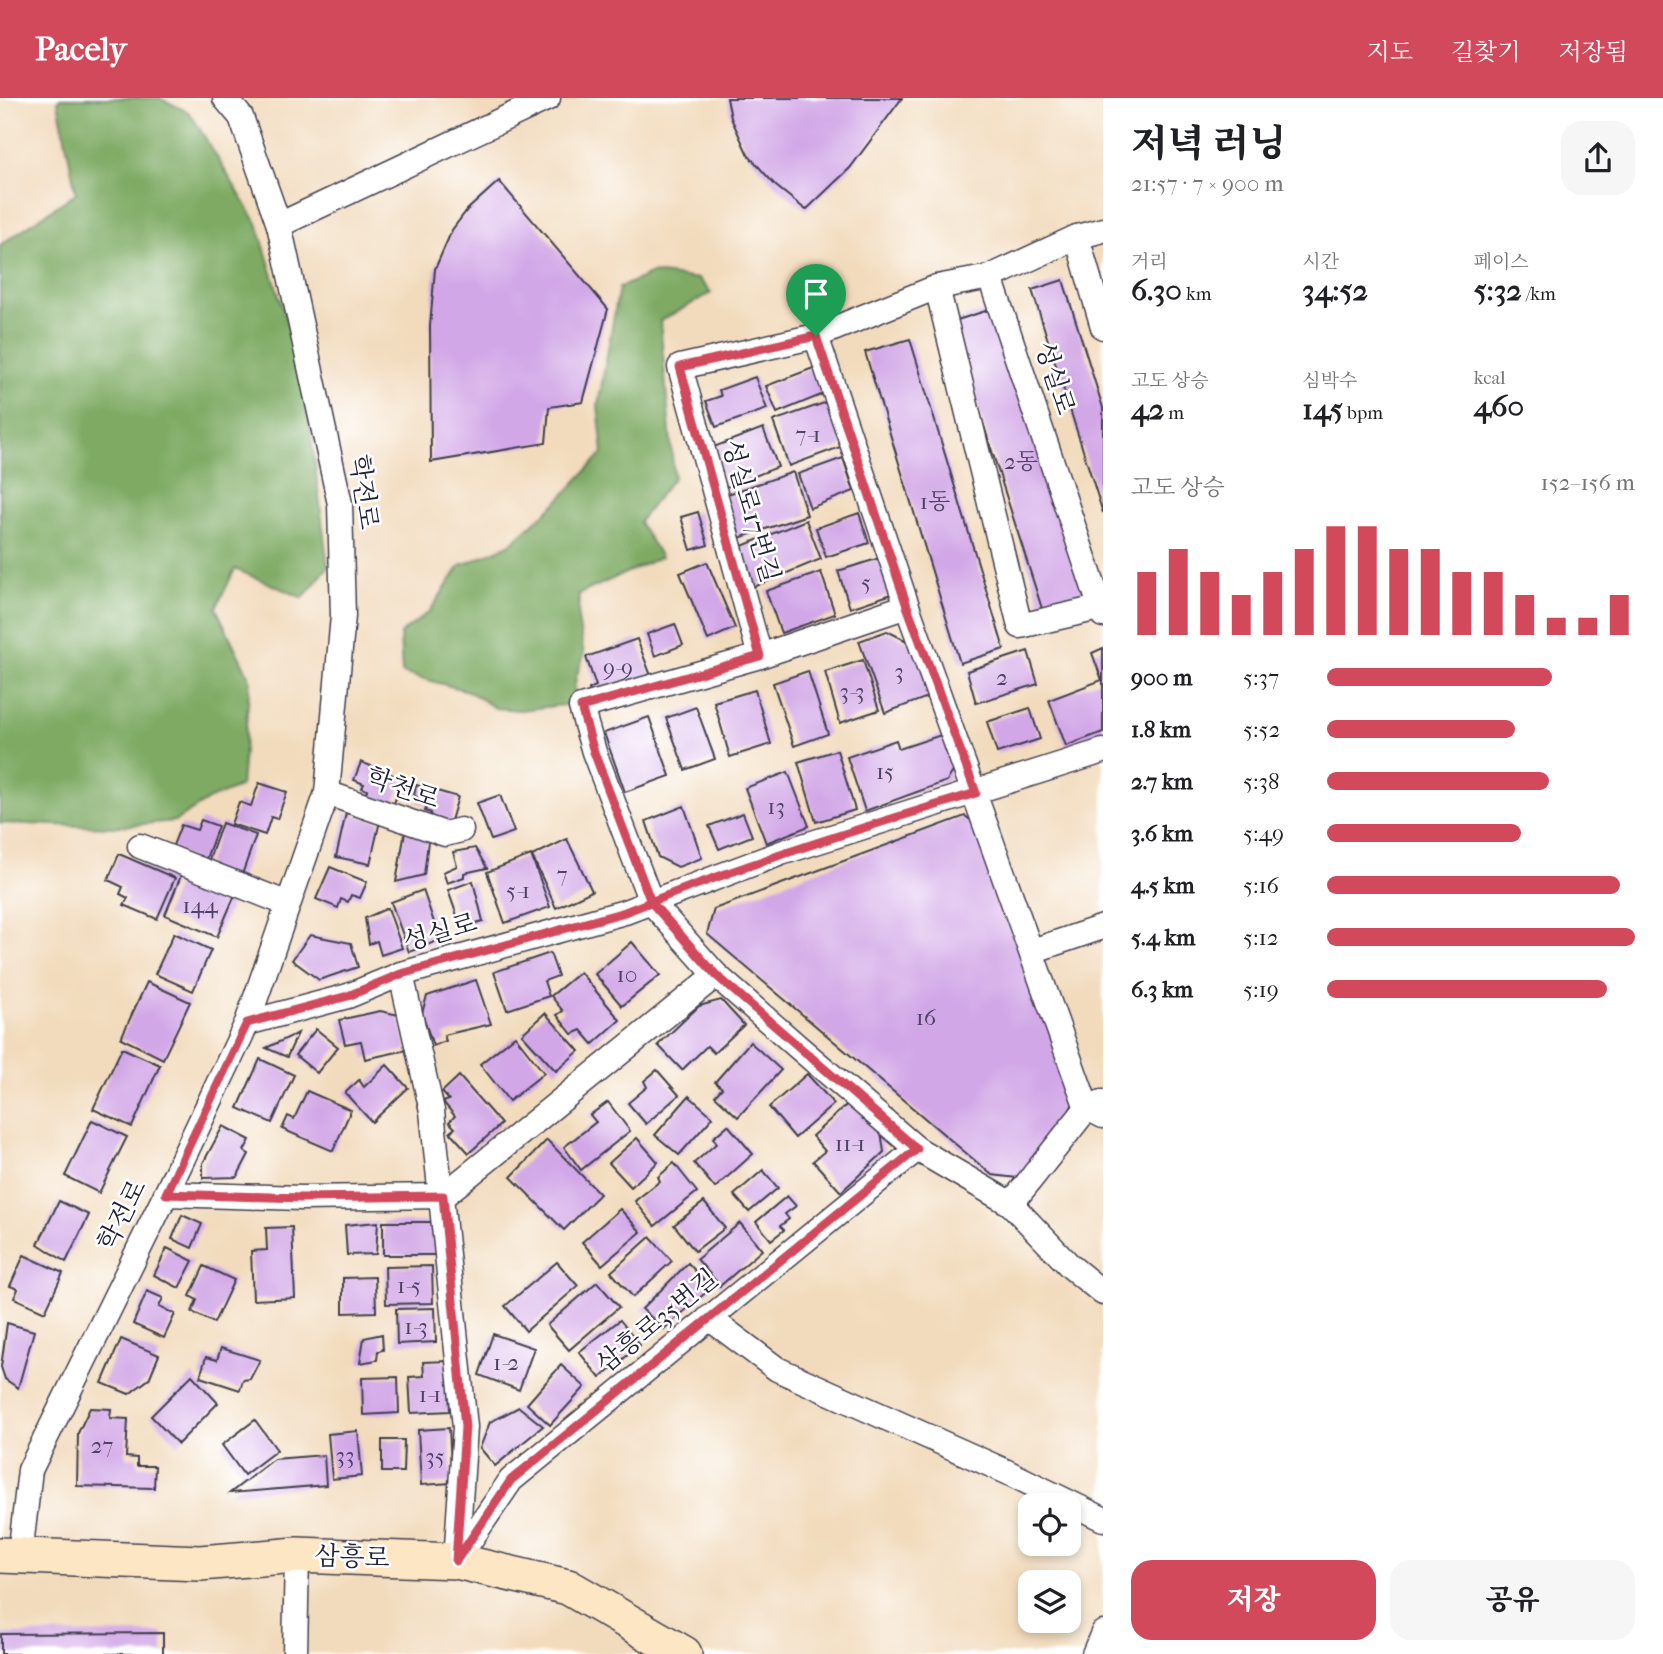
<!DOCTYPE html>
<html lang="ko">
<head>
<meta charset="utf-8">
<style>
  :root { --surface:#fff; --page:#f6f6f6; --text:#202124; --muted:#757577; --accent:#d1495b }
  body { margin:0; font-family:"IM FELL French Canon","Noto Serif KR",serif; background:var(--page); color:var(--text); height:100vh; display:flex; flex-direction:column; font-size:26px; white-space:nowrap }
  * { box-sizing:border-box; margin:0 }
  p { font-size:23px; color:var(--muted) }
  .icon { flex:none; width:38px; height:38px; fill:none; stroke:currentColor; stroke-width:2; stroke-linecap:round; stroke-linejoin:round }
  .map { position:relative; flex:1; overflow:hidden }
  .details { display:flex; flex-direction:column; background:var(--surface); width:560px }
  .details>* { flex:none }
  .buttons { position:absolute; left:1018px; top:1395px; display:grid; gap:14px }
  .buttons a { display:grid; place-items:center; width:63px; height:63px; border-radius:14px; background:var(--surface); box-shadow:0 4px 10px #0003; font-size:35px }
  .pin { position:absolute; display:grid; place-items:center; width:60px; height:60px; color:#fff; margin:-72px -30px; border-radius:50% 50% 50% 0; rotate:-45deg; box-shadow:0 0 7px #0007 }
  .pin .icon { rotate:45deg }
  .round { display:grid; place-items:center; flex:none; width:74px; height:74px; border-radius:21px; background:var(--page) }
  .head { display:flex; align-items:center; justify-content:space-between; height:119px; padding:0 28px }
  h1 { font-size:38px; font-weight:800; line-height:52px }
  .figures { display:grid; grid-template-columns:repeat(3,1fr); gap:10px; height:119px; padding:7px 28px }
  .figures div { display:grid; align-content:center }
  .figures b { font-size:30px; font-weight:800 }
  .figures small { font-size:19px; font-weight:400 }
  .figures p { font-size:19px }
  .chart { height:196px; padding:14px 28px }
  .chart p { display:flex; justify-content:space-between }
  .chart svg { width:100%; height:126px; margin-top:7px; stroke:var(--accent); stroke-width:6 }
  .primary-button { display:flex; gap:14px; margin-top:auto; padding:14px 28px }
  .primary-button a { flex:1; height:80px; border-radius:21px; background:var(--accent); color:#fff; font-size:28px; font-weight:800; line-height:80px; text-align:center }
  .primary-button a+a { background:var(--page); color:var(--text) }
  ul { padding:0 28px; list-style:none; font-size:23px }
  li { display:grid; grid-template-columns:112px 84px 1fr; align-items:center; height:52px }
  li i { height:18px; border-radius:9px; background:var(--accent) }
  header { display:flex; align-items:center; gap:42px; box-sizing:border-box; height:98px; padding:0 35px; background:var(--accent); color:#fff }
  header strong { font-size:33px }
  nav { display:flex; gap:38px; margin-inline-start:auto; font-size:24px }
  main { display:flex; flex:1; min-height:0 }
  .map>svg:first-child { display:block }
  .forest { fill:#7eaa63; stroke:#50664f; stroke-width:2 }
  .building { fill:#d2a7e7 }
  .lines { fill:none; stroke-linecap:round; stroke-linejoin:round }
  .street-casing { stroke:#413e4e; stroke-width:27 }
  .secondary-casing { stroke:#413e4e; stroke-width:38 }
  .street { stroke:#fff; stroke-width:24 }
  .secondary { stroke:#fce6c4; stroke-width:35 }
  .route-casing { stroke:#fff; stroke-width:14 }
  .route { stroke:#d1495b; stroke-width:9 }
  .labels { text-anchor:middle; dominant-baseline:central; stroke-width:5; stroke-linejoin:round; paint-order:stroke }
  .number-label { font-size:23px; fill:#4e4366 }
  .street-label { font-size:26px; fill:#22223b; stroke:#fff }
</style>
</head>
<body>
<header>
<strong>Pacely</strong>
<nav><a>지도</a><a>길찾기</a><a>저장됨</a></nav>
</header>
<main>
<div class="map">
<svg width="1103" height="1556" viewBox="0 0 1103 1556">
  <rect width="100%" height="100%" fill="#fff"/>
  <filter id="ink" filterUnits="userSpaceOnUse"><feTurbulence type="fractalNoise" baseFrequency=".0143" numOctaves="2"/><feDisplacementMap in="SourceGraphic" scale="14" xChannelSelector="R" yChannelSelector="G"/><feConvolveMatrix kernelMatrix="1 2 1 2 8 2 1 2 1" color-interpolation-filters="sRGB"/></filter>
  <filter id="wash" filterUnits="userSpaceOnUse"><feTurbulence type="fractalNoise" baseFrequency=".00686" numOctaves="4" result="noise"/><feDisplacementMap in="SourceGraphic" scale="28" xChannelSelector="R" yChannelSelector="G"/><feGaussianBlur stdDeviation="1.57" result="paint"/><feColorMatrix in="noise" values="0 0 0 0 0 0 0 0 0 0 0 0 0 0 0 0 0 1.4 0 .05"/><feComposite in="paint" operator="in"/></filter>
  <g filter="url(#wash)">
    <rect width="100%" height="100%" fill="#f2dbbd"/>
    <g class="forest">
      <path d="M60 0H160L190 15 257 125 304 281 328 469 303 500 235 471 216 510 250 581 241 688 210 701 175 723 111 729 0 725V147L76 95 58 4Z"/>
      <path d="M652 175 699 181 711 195 660 223 674 379 639 424 661 459 579 496 578 521 584 557 576 579 572 606 520 612 495 610 468 593 402 575 400 536 429 514 460 468 509 447 555 406 603 355 598 307 619 190Z"/>
    </g>
    <g id="blocks">
      <g class="building">
        <path d="M727 0H902L850 70 806 112 776 88 748 57 731 20Z"/>
        <path d="M499 83 608 211 583 304 549 309 546 345 431 364 430 228 435 171 452 132 467 112Z"/>
        <path d="M1063 182 1103 310V415L1032 192Z"/>
        <path d="M998 209 1091 502 1044 517 951 224Z"/>
        <path d="M910 241 1004 551 960 565 865 254Z"/>
        <path d="M821 267 831 293 777 315 766 288Z"/>
        <path d="M755 279 767 311 716 329 706 303 721 298 719 292Z"/>
        <path d="M827 304 843 348 789 368 773 323Z"/>
        <path d="M763 330 778 369 726 389 711 350Z"/>
        <path d="M843 360 854 393 810 410 798 376Z"/>
        <path d="M793 374 807 417 736 441 722 398Z"/>
        <path d="M698 414 708 447 691 452 681 419Z"/>
        <path d="M859 415 869 445 826 459 816 430Z"/>
        <path d="M806 422 821 461 753 489 737 450Z"/>
        <path d="M883 459 895 495 850 510 838 473Z"/>
        <path d="M707 464 735 530 708 542 680 475Z"/>
        <path d="M821 474 835 516 781 535 766 493Z"/>
        <path d="M675 526 683 547 655 558 647 536Z"/>
        <path d="M887 533 919 549 936 596 885 615 859 543Z"/>
        <path d="M637 541 651 578 592 600 589 591 596 588 586 559Z"/>
        <path d="M1103 550V634L1066 648 1049 602 1102 582 1092 555Z"/>
        <path d="M1028 553 1038 586 976 605 967 573Z"/>
        <path d="M863 562 879 612 840 625 825 574Z"/>
        <path d="M808 573 828 636 794 648 773 585Z"/>
        <path d="M755 592 771 646 730 659 714 604Z"/>
        <path d="M696 609 715 661 685 672 666 620Z"/>
        <path d="M1030 610 1040 641 997 655 987 624Z"/>
        <path d="M649 619 670 678 625 694 604 635Z"/>
        <path d="M950 634 959 664 947 683 865 713 847 659 896 642 899 651Z"/>
        <path d="M837 652 855 712 816 724 798 664Z"/>
        <path d="M361 664 403 681 393 708 365 698 367 692 362 690 364 686 354 682Z"/>
        <path d="M788 674 809 728 766 745 745 690Z"/>
        <path d="M259 685 287 694 277 721 271 719 265 737 231 726 239 704 251 708Z"/>
        <path d="M416 687 458 699 450 726 430 720 431 715 425 713 427 707 418 704 419 700 414 698Z"/>
        <path d="M500 697 514 734 491 742 477 705Z"/>
        <path d="M684 708 702 760 678 769 658 759 646 723Z"/>
        <path d="M346 715 380 723 370 766 336 759Z"/>
        <path d="M743 715 752 738 719 751 709 728Z"/>
        <path d="M965 718 987 734 1075 1002 1065 1021 1017 1080 992 1077 707 836 714 811Z"/>
        <path d="M201 722 218 728 203 769 172 750 181 727 197 732Z"/>
        <path d="M222 725 256 737 240 782 206 770Z"/>
        <path d="M405 734 429 735 424 777 396 784Z"/>
        <path d="M567 741 592 793 556 810 532 758Z"/>
        <path d="M475 750 487 770 464 775V779L447 785 443 774 457 768 453 754Z"/>
        <path d="M119 756 175 780 157 821 124 807 128 800 120 796 123 789 108 782Z"/>
        <path d="M531 757 550 809 505 825 487 774Z"/>
        <path d="M330 769 367 784 360 800 351 797 348 804 341 801 338 810 316 801Z"/>
        <path d="M182 775 235 797 217 839 165 817Z"/>
        <path d="M473 783 483 823 461 829 448 792Z"/>
        <path d="M423 792 440 842 409 854 391 804Z"/>
        <path d="M388 810 402 850 381 857 377 843 369 846 365 820Z"/>
        <path d="M174 835 211 852 193 893 155 876Z"/>
        <path d="M310 837 351 845 358 869 319 882 292 862Z"/>
        <path d="M632 844 660 877 622 908 595 876Z"/>
        <path d="M550 855 558 878 544 883 549 898 507 912 494 874Z"/>
        <path d="M580 874 620 922 593 946 581 932 572 936 557 917 563 913 551 898Z"/>
        <path d="M476 882 491 926 444 937 446 943 433 948 422 915 427 898Z"/>
        <path d="M147 884 190 904 163 961 121 940Z"/>
        <path d="M721 902 744 927 714 955 707 948 682 972 658 947 699 908Z"/>
        <path d="M380 913 399 917 407 952 365 961 361 943 345 946 339 922Z"/>
        <path d="M545 915 579 953 556 973 522 936Z"/>
        <path d="M316 931 338 949 317 975 295 957Z"/>
        <path d="M298 935 287 959 266 950Z"/>
        <path d="M515 938 544 975 509 1003 480 966Z"/>
        <path d="M750 944 781 972 738 1019 715 998 722 990 715 984Z"/>
        <path d="M122 950 160 967 132 1029 93 1011Z"/>
        <path d="M260 961 294 977 272 1025 238 1010Z"/>
        <path d="M387 967 408 990 372 1024 345 995 359 982 364 989Z"/>
        <path d="M657 972 679 997 646 1026 628 1005 647 989 644 983Z"/>
        <path d="M807 976 834 1006 795 1040 769 1009Z"/>
        <path d="M459 978 501 1026 469 1055 450 1034 455 1030 449 1024 455 1018 443 1004 449 1002 442 994Z"/>
        <path d="M307 993 351 1012 333 1053 282 1031 288 1018 294 1021Z"/>
        <path d="M689 998 713 1019 679 1057 655 1037Z"/>
        <path d="M852 1002 881 1033 884 1054 841 1094 813 1063 825 1053 812 1038Z"/>
        <path d="M608 1004 630 1033 581 1072 564 1049 596 1024 590 1017Z"/>
        <path d="M92 1022 127 1039 99 1095 65 1078Z"/>
        <path d="M728 1027 753 1056 715 1090 694 1065 717 1045 713 1040Z"/>
        <path d="M223 1028 250 1042 244 1053 249 1056 237 1079 203 1080V1065Z"/>
        <path d="M637 1040 658 1064 631 1089 609 1065Z"/>
        <path d="M547 1042 600 1096 564 1132 511 1079Z"/>
        <path d="M674 1065 697 1094 655 1128 635 1103 660 1083 658 1079Z"/>
        <path d="M763 1072 778 1090 749 1114 734 1097Z"/>
        <path d="M787 1098 796 1108 785 1116 789 1121 780 1128 784 1132 771 1142 756 1124Z"/>
        <path d="M59 1103 89 1117 66 1164 38 1146Z"/>
        <path d="M704 1104 725 1130 695 1153 674 1127Z"/>
        <path d="M620 1111 641 1134 602 1167 582 1144Z"/>
        <path d="M182 1117 202 1126 192 1150 172 1141Z"/>
        <path d="M378 1124 376 1156 347 1157 345 1127Z"/>
        <rect x="383" y="1124" width="53" height="33"/>
        <path d="M740 1125 762 1152 720 1188 697 1161Z"/>
        <path d="M292 1129 295 1200 253 1202 251 1153 267 1152 266 1130Z"/>
        <path d="M650 1139 672 1163 633 1199 611 1174Z"/>
        <path d="M167 1150 193 1163 179 1190 154 1177Z"/>
        <path d="M24 1157 63 1175 45 1214 14 1200 18 1191 10 1188Z"/>
        <path d="M557 1164 578 1188 526 1233 505 1208Z"/>
        <path d="M688 1165 711 1190 664 1231 642 1211Z"/>
        <path d="M204 1168 234 1182 214 1225 192 1214 197 1202 190 1198Z"/>
        <path d="M432 1168 433 1205 386 1206 385 1169Z"/>
        <path d="M375 1179 376 1214 343 1215V1180Z"/>
        <path d="M597 1184 619 1209 569 1252 547 1227Z"/>
        <path d="M147 1193 163 1200 159 1209 175 1216 164 1240 133 1226Z"/>
        <path d="M435 1210 436 1244 397 1246 396 1211Z"/>
        <path d="M620 1222 640 1247 600 1280 579 1254Z"/>
        <path d="M7 1225 34 1233 18 1290 5 1281 1 1269Z"/>
        <path d="M382 1236 383 1252 378 1253 377 1262 360 1265 364 1240Z"/>
        <path d="M493 1236 534 1250 519 1292 479 1277Z"/>
        <path d="M121 1241 159 1257 149 1281 129 1296 102 1285Z"/>
        <path d="M221 1250 260 1262 250 1281 243 1282 240 1292 200 1279 206 1259 217 1262Z"/>
        <path d="M448 1263 450 1313 411 1315 409 1279 424 1278 423 1264Z"/>
        <path d="M561 1267 585 1289 550 1327 527 1306Z"/>
        <path d="M192 1277 218 1305 178 1346 151 1318Z"/>
        <path d="M398 1279 399 1315 363 1317 362 1280Z"/>
        <path d="M519 1309 543 1328 495 1368 480 1350 490 1324Z"/>
        <path d="M90 1310 111 1311 110 1320 128 1321 126 1359 137 1360V1368H155L154 1390 77 1388 78 1335Z"/>
        <path d="M255 1322 277 1352 244 1377 222 1347Z"/>
        <path d="M449 1330 452 1385 421 1387 418 1332Z"/>
        <path d="M358 1333 362 1378 332 1381 328 1336Z"/>
        <path d="M382 1342H404L403 1374H382Z"/>
        <path d="M324 1357 326 1387 230 1395 274 1361Z"/>
        <path d="M163 1535V1556H1V1536Z"/>
      </g>
    </g>
  </g>
  <g filter="url(#ink)">
    <use href="#blocks" fill-opacity="0" stroke="#413e4e" stroke-width="2"/>
    <g class="lines">
      <g class="street-casing">
        <g id="street">
          <path d="M279 127 548 0"/>
          <path d="M1077 139 1103 229"/>
          <path d="M990 179 1103 517"/>
          <path d="M937 189 1020 528 1103 509"/>
          <path d="M816 238 907 508 1087 1010 1103 1018"/>
          <path d="M907 508 760 558 581 609 594 654 651 804 716 877 798 949 917 1051 1011 1106 1070 1168 1103 1195"/>
          <path d="M760 558 680 269 816 238 937 189 990 179 1077 139 1103 132"/>
          <path d="M327 695 445 736 461 732"/>
          <path d="M140 748 288 806"/>
          <path d="M1032 853 1103 829"/>
          <path d="M401 876 432 1013 465 1329 456 1463"/>
          <path d="M247 925 348 898 401 876 625 814 781 755 1103 653"/>
          <path d="M166 1096 302 1100 443 1098 716 877"/>
          <path d="M1011 1106 1087 1010 1102 1004"/>
          <path d="M709 1220 777 1271 1007 1374 1103 1421"/>
          <path d="M20 1457 30 1372 166 1096 247 925 327 695 343 518 340 406 279 127 241 19 225 0"/>
          <path d="M456 1463 511 1382 917 1051"/>
          <path d="M295 1556 297 1457"/>
          <path d="M1094 1556 1103 1535"/>
        </g>
      </g>
      <g class="secondary-casing">
        <path id="secondary" d="M0 1457 200 1465 297 1457 456 1463 568 1489 684 1556"/>
      </g>
      <use href="#street" class="street"/>
      <use href="#secondary" class="secondary"/>
    </g>
  </g>
  <g class="lines" filter="url(#ink)">
    <g class="route-casing">
      <path id="route" d="M816 238 907 508 976 695C857 731 740 768 625 814L401 876 348 898 247 925 166 1096 302 1100 443 1098 465 1329 456 1463 511 1382 917 1051 716 877 651 804 594 654 581 609 760 558 680 269 816 238"/>
    </g>
    <use href="#route" class="route"/>
  </g>
  <g class="labels">
    <g class="number-label">
      <text x="808" y="336">7-1</text>
      <text x="1021" y="363">2동</text>
      <text x="935" y="403">1동</text>
      <text x="866" y="484">5</text>
      <text x="618" y="569">9-9</text>
      <text x="899" y="573">3</text>
      <text x="1002" y="579">2</text>
      <text x="852" y="593">3-3</text>
      <text x="885" y="673">15</text>
      <text x="776" y="708">13</text>
      <text x="562" y="776">7</text>
      <text x="518" y="792">5-1</text>
      <text x="200" y="807">144</text>
      <text x="627" y="876">10</text>
      <text x="926" y="919">16</text>
      <text x="850" y="1045">11-1</text>
      <text x="409" y="1187">1-5</text>
      <text x="416" y="1228">1-3</text>
      <text x="506" y="1264">1-2</text>
      <text x="430" y="1296">1-1</text>
      <text x="102" y="1347">27</text>
      <text x="345" y="1357">33</text>
      <text x="435" y="1358">35</text>
    </g>
    <g class="street-label">
      <text transform="translate(1055 280) rotate(72)">성실로</text>
      <text transform="translate(364 394) rotate(82)">학전로</text>
      <text transform="translate(751 413) rotate(74)">성실로17번길</text>
      <text transform="translate(403 690) rotate(19)">학천로</text>
      <text transform="translate(440 834) rotate(-16)">성실로</text>
      <text transform="translate(122 1117) rotate(-63)">학전로</text>
      <text transform="translate(657 1223) rotate(-39)">삼흥로35번길</text>
      <text transform="translate(352 1459) rotate(2)">삼흥로</text>
    </g>
  </g>
</svg>
<div class="buttons">
<a><svg class="icon" aria-label="locate" viewBox="0 0 24 24"><circle cx="12" cy="12" r="6"/><path d="M12 2v4M12 18v4M2 12h4M18 12h4"/></svg></a>
<a><svg class="icon" aria-label="layers" viewBox="0 0 24 24"><path d="M12 4l9 5-9 5-9-5zM3 14l9 5 9-5"/></svg></a>
</div>
<div class="pin" style="left:816px;top:238px;background:#1e9e55"><svg class="icon" aria-label="arrive" viewBox="0 0 24 24"><path d="M6 21V4h12l-3 4 3 4H6"/></svg></div>
</div>
<section class="details">
<div class="head"><div><h1>저녁 러닝</h1><p>21:57 · 7 × 900 m</p></div><a class="round"><svg class="icon" aria-label="share" viewBox="0 0 24 24"><path d="M12 15V3M7 8l5-5 5 5M5 13v7h14v-7"/></svg></a></div>
<div class="figures">
<div><p>거리</p><b>6.30<small> km</small></b></div>
<div><p>시간</p><b>34:52</b></div>
<div><p>페이스</p><b>5:32<small> /km</small></b></div>
</div>
<div class="figures">
<div><p>고도 상승</p><b>42<small> m</small></b></div>
<div><p>심박수</p><b>145<small> bpm</small></b></div>
<div><p>kcal</p><b>460</b></div>
</div>
<div class="chart"><p><span>고도 상승</span>152–156 m</p>
<svg viewBox="0 0 160 44" preserveAspectRatio="none"><path d="M5 44V22M15 44V14M25 44V22M35 44V30M45 44V22M55 44V14M65 44V6M75 44V6M85 44V14M95 44V14M105 44V22M115 44V22M125 44V30M135 44V38M145 44V38M155 44V30"/></svg>
</div>
<ul>
<li><b>900 m</b>5:37<i style="width:73%"></i></li>
<li><b>1.8 km</b>5:52<i style="width:61%"></i></li>
<li><b>2.7 km</b>5:38<i style="width:72%"></i></li>
<li><b>3.6 km</b>5:49<i style="width:63%"></i></li>
<li><b>4.5 km</b>5:16<i style="width:95%"></i></li>
<li><b>5.4 km</b>5:12<i style="width:100%"></i></li>
<li><b>6.3 km</b>5:19<i style="width:91%"></i></li>
</ul>
<div class="primary-button"><a>저장</a><a>공유</a></div>
</section>
</main>
</body>
</html>
